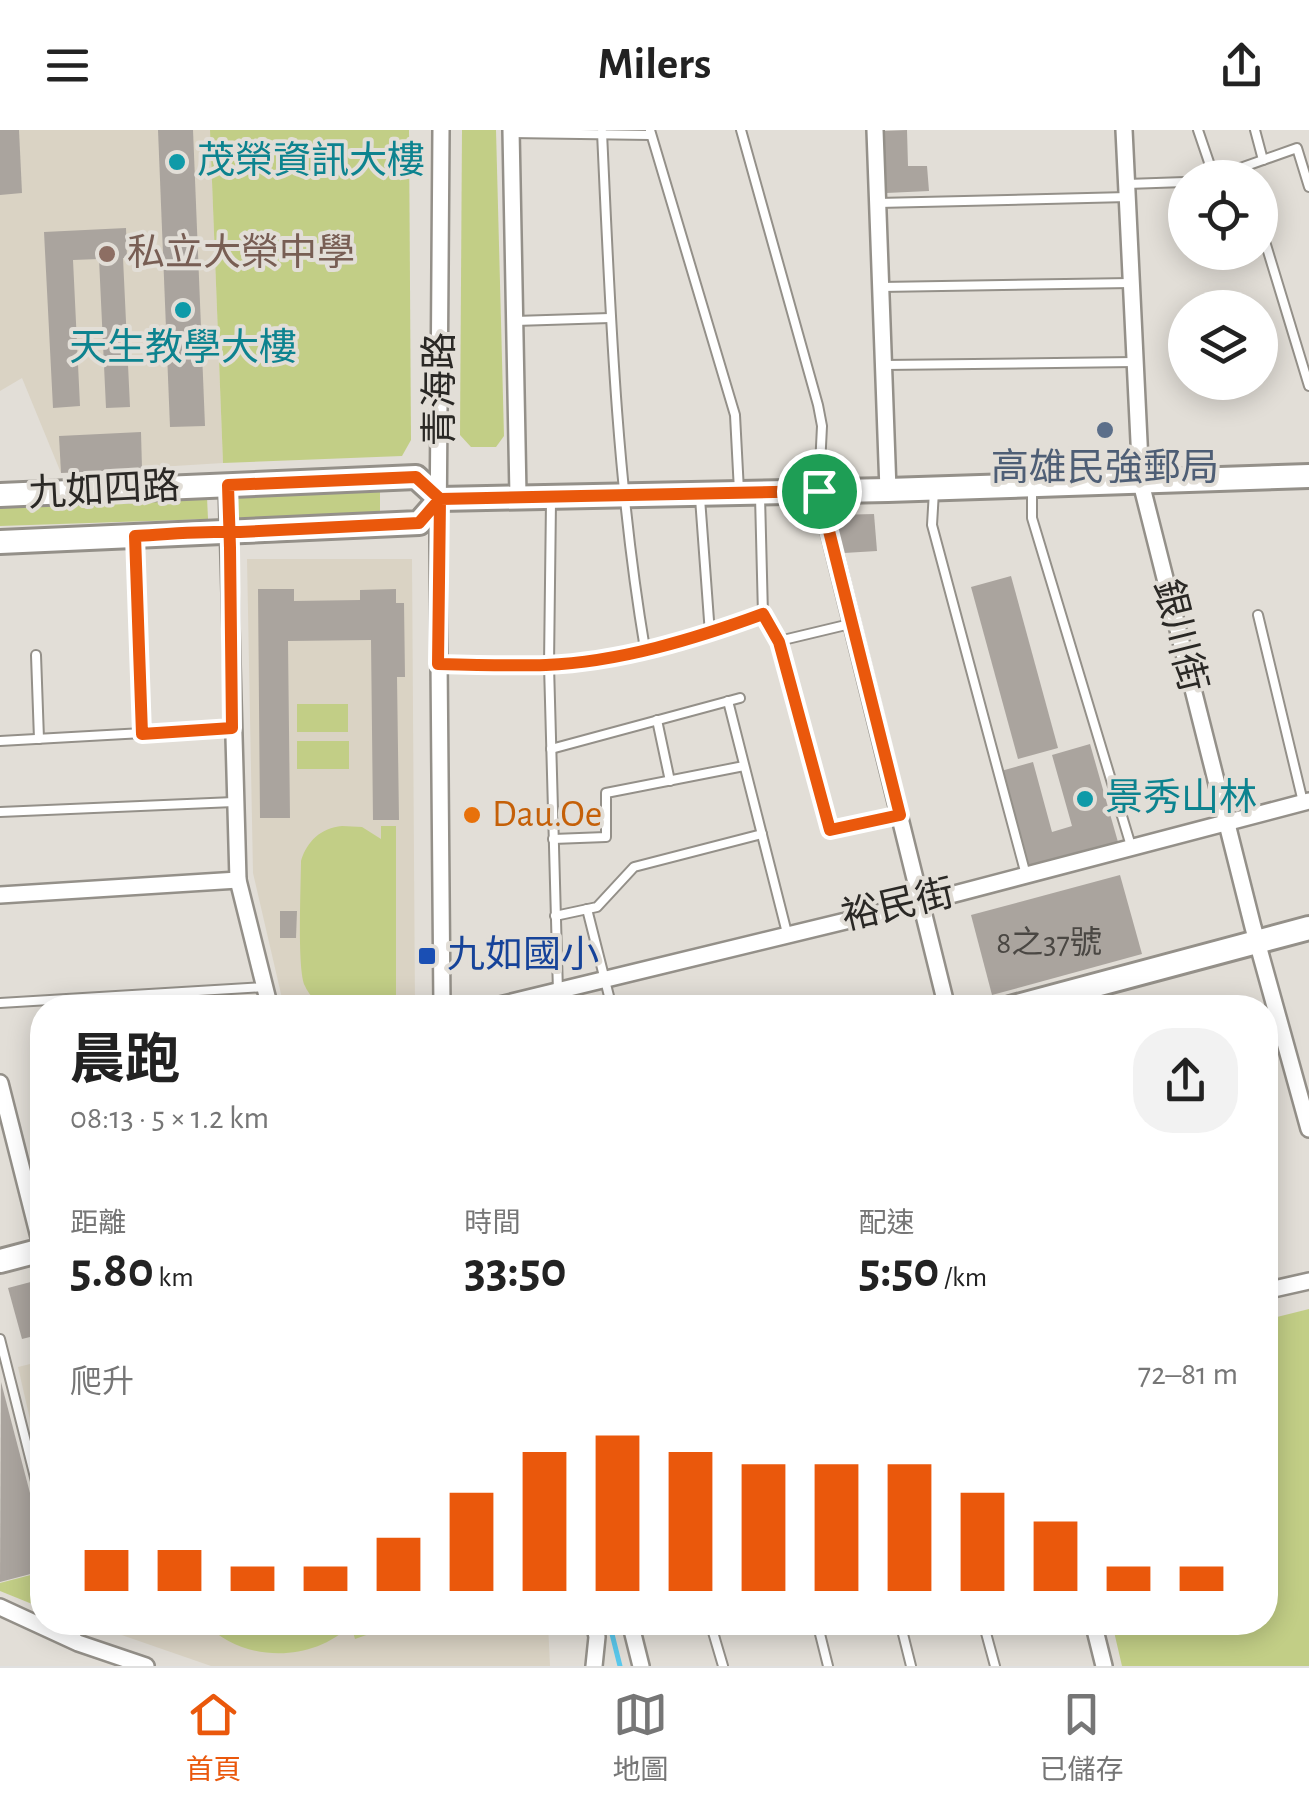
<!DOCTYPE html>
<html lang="zh-TW">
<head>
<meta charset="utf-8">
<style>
  :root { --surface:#fff; --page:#f2f2f2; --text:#222; --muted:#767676; --line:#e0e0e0; --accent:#ea580c }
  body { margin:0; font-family:"Alegreya Sans","Noto Sans TC",sans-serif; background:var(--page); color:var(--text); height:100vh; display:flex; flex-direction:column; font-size:38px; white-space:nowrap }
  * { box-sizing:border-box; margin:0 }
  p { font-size:32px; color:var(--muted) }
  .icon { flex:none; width:55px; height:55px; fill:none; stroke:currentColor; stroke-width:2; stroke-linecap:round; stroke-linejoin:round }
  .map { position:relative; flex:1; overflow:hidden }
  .side { position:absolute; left:30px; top:865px; width:1248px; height:640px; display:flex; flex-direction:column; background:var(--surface); border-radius:40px; box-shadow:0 5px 25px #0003 }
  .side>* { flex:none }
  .controls { position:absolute; left:1168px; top:30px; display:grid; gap:20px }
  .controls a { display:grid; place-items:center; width:110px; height:110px; border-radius:50%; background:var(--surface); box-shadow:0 5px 25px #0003; font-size:50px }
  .pin { position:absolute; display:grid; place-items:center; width:85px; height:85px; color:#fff; margin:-42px; border:5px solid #fff; border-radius:50%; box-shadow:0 2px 10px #0007 }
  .round { display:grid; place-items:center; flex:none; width:105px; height:105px; border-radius:40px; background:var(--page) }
  .summary { display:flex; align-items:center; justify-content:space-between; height:170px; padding:0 40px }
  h1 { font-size:55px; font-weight:700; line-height:75px }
  .stats { display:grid; grid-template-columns:repeat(3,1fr); gap:15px; height:170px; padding:10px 40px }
  .stats div { display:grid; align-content:center }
  .stats b { font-size:50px; font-weight:700 }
  .stats small { font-size:28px; font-weight:400 }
  .stats p { font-size:28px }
  .chart { height:280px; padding:20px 40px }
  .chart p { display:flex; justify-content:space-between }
  .chart svg { width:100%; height:180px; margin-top:10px; stroke:var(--accent); stroke-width:6 }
  header { display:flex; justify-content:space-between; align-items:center; height:130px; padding:0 40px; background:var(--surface); font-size:45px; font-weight:700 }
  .tab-bar { display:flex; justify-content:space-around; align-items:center; height:140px; border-top:2px solid var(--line); background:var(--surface); font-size:28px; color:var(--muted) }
  .tab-bar a { display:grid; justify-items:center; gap:5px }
  .tab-bar .on { color:var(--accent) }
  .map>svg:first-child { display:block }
  .built { fill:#dad3c4 }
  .green { fill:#c2ce86 }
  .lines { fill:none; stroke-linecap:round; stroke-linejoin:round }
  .stream { stroke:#5ac8ec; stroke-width:5 }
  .building { fill:#aaa49e }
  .lane-casing { stroke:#949089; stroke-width:12 }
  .street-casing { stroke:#949089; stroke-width:20 }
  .secondary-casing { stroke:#949089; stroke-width:28 }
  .lane { stroke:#fff; stroke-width:8 }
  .street { stroke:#fff; stroke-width:15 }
  .secondary { stroke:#fff; stroke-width:22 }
  .route-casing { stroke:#fff; stroke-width:20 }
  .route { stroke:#ea580c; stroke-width:12 }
  .culture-dot { fill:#0f9aa8; stroke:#e2ded7; stroke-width:4 }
  .education-dot { fill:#8d6e63; stroke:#e2ded7; stroke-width:4 }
  .service-dot { fill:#5c6f8a; stroke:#e2ded7; stroke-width:4 }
  .food-dot { fill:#e8710a; stroke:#e2ded7; stroke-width:4 }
  .transit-dot { fill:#1a4fb4; stroke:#e2ded7; stroke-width:4 }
  .labels { text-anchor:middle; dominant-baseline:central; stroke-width:8; stroke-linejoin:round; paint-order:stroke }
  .number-label { font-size:32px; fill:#4a4743 }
  .culture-label { font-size:38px; fill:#0d838f; stroke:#e2ded7; text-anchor:start }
  .education-label { font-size:38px; fill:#785e54; stroke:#e2ded7; text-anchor:start }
  .street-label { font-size:38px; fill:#2a2825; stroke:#e2ded7 }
  .service-label { font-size:38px; fill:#4e5e75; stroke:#e2ded7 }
  .food-label { font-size:38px; fill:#c56008; stroke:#e2ded7; text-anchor:start }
  .transit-label { font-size:38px; fill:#164399; stroke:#e2ded7; text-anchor:start }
</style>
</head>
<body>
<header><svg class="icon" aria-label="menu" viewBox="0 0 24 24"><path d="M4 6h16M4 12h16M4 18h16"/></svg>Milers<svg class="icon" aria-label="share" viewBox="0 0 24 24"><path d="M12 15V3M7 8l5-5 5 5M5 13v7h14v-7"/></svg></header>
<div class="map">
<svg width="1309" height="1536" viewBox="0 0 1309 1536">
  <rect width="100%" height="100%" fill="#e2ded7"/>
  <g class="built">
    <path d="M0 0H210L223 333 61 343 22 248 0 261Z"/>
    <path d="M247 429H412L415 877H284L253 743Z"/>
    <path d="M42 1231V1342L18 1237Z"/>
    <path d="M87 1493H548L550 1536H211Z"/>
  </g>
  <g class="green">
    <path d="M210 0H409L411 310 402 326 223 333Z"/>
    <path d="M462 0H496L504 306 496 317H471L460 305Z"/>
    <path d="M380 362V385L236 388V365Z"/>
    <path d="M207 367 208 389 0 396V374Z"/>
    <rect x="297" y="574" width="51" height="28"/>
    <rect x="297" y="611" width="52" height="28"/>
    <path d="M342 696 362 697 381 709V696H396V877H381L380 867C356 879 319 887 305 856 297 840 301 755 301 731 307 711 321 698 342 696Z"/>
    <path d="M1309 1179V1536H1122L1112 1493 1265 1492V1190Z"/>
    <path d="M42 1442V1478L0 1461V1453Z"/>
    <path d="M205 1493H370L372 1503 355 1509 351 1495C312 1533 243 1533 205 1493Z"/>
  </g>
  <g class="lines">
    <path class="stream" d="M609 1492 620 1536"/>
  </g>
  <g class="building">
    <path d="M0 0H19L22 63 0 65Z"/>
    <path d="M158 0H193L205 296 170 297Z"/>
    <path d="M907 0 908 36H927L929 61 886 63 883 1Z"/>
    <path d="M126 98 127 128H123L130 277 106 278 99 129 73 130 80 276 53 278 44 102Z"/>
    <path d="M141 302 142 339 61 343 59 306Z"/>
    <path d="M874 384 877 421 844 423 834 385Z"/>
    <path d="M1011 446 1058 618 1018 629 971 457Z"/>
    <path d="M258 459H294V471L360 470V460L396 459V473H404L405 547H397L399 690H373L371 510 288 511 290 688H260Z"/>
    <path d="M1090 614 1118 712 1028 737 1001 641 1033 632 1052 702 1072 696 1052 625Z"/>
    <path d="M1120 745 1142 824 992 865 971 785Z"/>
    <path d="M280 781H297L296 808H280Z"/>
    <path d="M42 1149V1204L22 1209 8 1158Z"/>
    <path d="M1 1252 42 1409V1441L0 1452Z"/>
  </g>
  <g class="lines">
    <g class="lane-casing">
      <g id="lane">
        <path d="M650 0 735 285 739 361"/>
        <path d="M741 0 818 275 822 296 819 357"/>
        <path d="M1198 0 1214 47"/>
        <path d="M1255 0 1263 30"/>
        <path d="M602 2C610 175 616 348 645 519"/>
        <path d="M511 3 650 5"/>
        <path d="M1212 48 1297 18 1309 57"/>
        <path d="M1127 54 1185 52"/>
        <path d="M878 73 1128 67"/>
        <path d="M1260 95 1309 256"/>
        <path d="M881 157 1131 153"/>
        <path d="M515 191 610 188"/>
        <path d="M884 235 1135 232"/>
        <path d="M1032 360V388L1131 716"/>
        <path d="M934 361 932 395 1026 745"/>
        <path d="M760 366 763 485 779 511 830 700 899 685"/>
        <path d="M700 368 710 504"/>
        <path d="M551 371 549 535 558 862"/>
        <path d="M135 408 142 604"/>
        <path d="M1258 485 1303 672"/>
        <path d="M779 511 850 494"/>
        <path d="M36 525 39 609"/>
        <path d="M439 535C474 535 511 537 546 535 619 532 695 509 763 485"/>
        <path d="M728 571 787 803"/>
        <path d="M657 590 670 651"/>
        <path d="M0 611 232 598"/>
        <path d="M551 619 740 568"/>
        <path d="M0 682 234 672"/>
        <path d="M553 709 606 707V663L744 636"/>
        <path d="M587 779 612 878"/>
        <path d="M555 786 597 777 634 737 762 704"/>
        <path d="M0 873 265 857"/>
        <path d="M0 1209 42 1375"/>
        <path d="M72 1492 77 1509"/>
        <path d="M710 1492 723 1536"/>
        <path d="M817 1492 828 1536"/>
        <path d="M900 1492 911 1536"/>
        <path d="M983 1492 995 1536"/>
      </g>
    </g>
    <g class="street-casing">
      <g id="street">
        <path d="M441 0 438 412 442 878"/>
        <path d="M511 0 518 366"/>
        <path d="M875 0 888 360"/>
        <path d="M1124 0 1141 353 1253 797 1309 999"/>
        <path d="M227 355 238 750 270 878"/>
        <path d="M819 361 947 878"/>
        <path d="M0 765 238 750"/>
        <path d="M487 878 920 773 1309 671"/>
        <path d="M0 953 42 1119"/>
        <path d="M1265 1161 1309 1151"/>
        <path d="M0 1477 78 1513 146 1536"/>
        <path d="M594 1492 597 1507 594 1536"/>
        <path d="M630 1492 641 1536"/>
        <path d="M1093 1492 1104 1536"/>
      </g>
    </g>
    <g class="secondary-casing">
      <g id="secondary">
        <path d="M0 365 416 347 440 369 888 360 1309 346"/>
        <path d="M0 412 419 393 440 369"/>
        <path d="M1010 878 1309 798"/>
        <path d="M0 1131 42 1120"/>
      </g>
    </g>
    <use href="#lane" class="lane"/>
    <use href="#street" class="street"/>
    <use href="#secondary" class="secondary"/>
  </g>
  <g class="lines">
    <g class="route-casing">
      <path id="route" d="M819 361 440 369 416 347 228 355 230 418 232 598 142 604 135 406C170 404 205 401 240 402L419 393 440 369 438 534C474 535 511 536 546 535 619 532 695 509 763 484L779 512 830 700 900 685 819 361"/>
    </g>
    <use href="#route" class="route"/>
  </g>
  <g class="culture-dot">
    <circle cx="177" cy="32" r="10"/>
    <circle cx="183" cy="180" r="10"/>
    <circle cx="1085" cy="669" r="10"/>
  </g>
  <circle class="education-dot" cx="107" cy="124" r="10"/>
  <circle class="service-dot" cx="1105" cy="300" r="10"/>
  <circle class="food-dot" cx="472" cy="685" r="10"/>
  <rect class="transit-dot" x="417" y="816" width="20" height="20" rx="5"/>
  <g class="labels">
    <g class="number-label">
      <text x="1049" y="813">8之37號</text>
    </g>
    <g class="culture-label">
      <text x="197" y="32">茂榮資訊大樓</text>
      <text x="183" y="219" text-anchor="middle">天生教學大樓</text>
      <text x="1105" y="669">景秀山林</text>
    </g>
    <g class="education-label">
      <text x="127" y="124">私立大榮中學</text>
    </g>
    <g class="street-label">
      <text transform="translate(441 259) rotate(-90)">青海路</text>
      <text transform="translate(104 361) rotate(-3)">九如四路</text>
      <text transform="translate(1179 506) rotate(76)">銀川街</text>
      <text transform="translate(898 776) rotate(-13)">裕民街</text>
    </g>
    <g class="service-label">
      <text x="1105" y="339">高雄民強郵局</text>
    </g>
    <g class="food-label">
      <text x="492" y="685">Dau.Oe</text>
    </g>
    <g class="transit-label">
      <text x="447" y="826">九如國小</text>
    </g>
  </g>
</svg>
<div class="controls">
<a><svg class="icon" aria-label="locate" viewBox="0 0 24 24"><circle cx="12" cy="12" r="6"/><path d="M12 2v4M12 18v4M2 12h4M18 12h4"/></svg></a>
<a><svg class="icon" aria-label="layers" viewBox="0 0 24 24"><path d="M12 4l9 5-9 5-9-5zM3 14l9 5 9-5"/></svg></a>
</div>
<div class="pin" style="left:819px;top:361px;background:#1e9e55"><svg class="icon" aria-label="arrive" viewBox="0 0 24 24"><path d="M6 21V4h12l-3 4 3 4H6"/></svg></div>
<section class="side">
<div class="summary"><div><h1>晨跑</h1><p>08:13 · 5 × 1.2 km</p></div><a class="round"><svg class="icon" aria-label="share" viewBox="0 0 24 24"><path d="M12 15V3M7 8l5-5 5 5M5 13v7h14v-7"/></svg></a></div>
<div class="stats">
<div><p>距離</p><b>5.80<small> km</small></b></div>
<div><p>時間</p><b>33:50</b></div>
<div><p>配速</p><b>5:50<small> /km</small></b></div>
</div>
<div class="chart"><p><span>爬升</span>72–81 m</p>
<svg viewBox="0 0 160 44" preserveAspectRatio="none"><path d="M5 44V34M15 44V34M25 44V38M35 44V38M45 44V31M55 44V20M65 44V10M75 44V6M85 44V10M95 44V13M105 44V13M115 44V13M125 44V20M135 44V27M145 44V38M155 44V38"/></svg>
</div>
</section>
</div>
<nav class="tab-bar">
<a class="on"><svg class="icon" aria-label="home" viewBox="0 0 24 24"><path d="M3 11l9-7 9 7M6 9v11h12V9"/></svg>首頁</a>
<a><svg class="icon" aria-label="map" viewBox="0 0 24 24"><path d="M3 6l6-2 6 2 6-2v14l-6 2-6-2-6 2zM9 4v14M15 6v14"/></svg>地圖</a>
<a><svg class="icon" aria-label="saved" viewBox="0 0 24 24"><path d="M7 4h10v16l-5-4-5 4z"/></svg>已儲存</a>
</nav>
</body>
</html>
